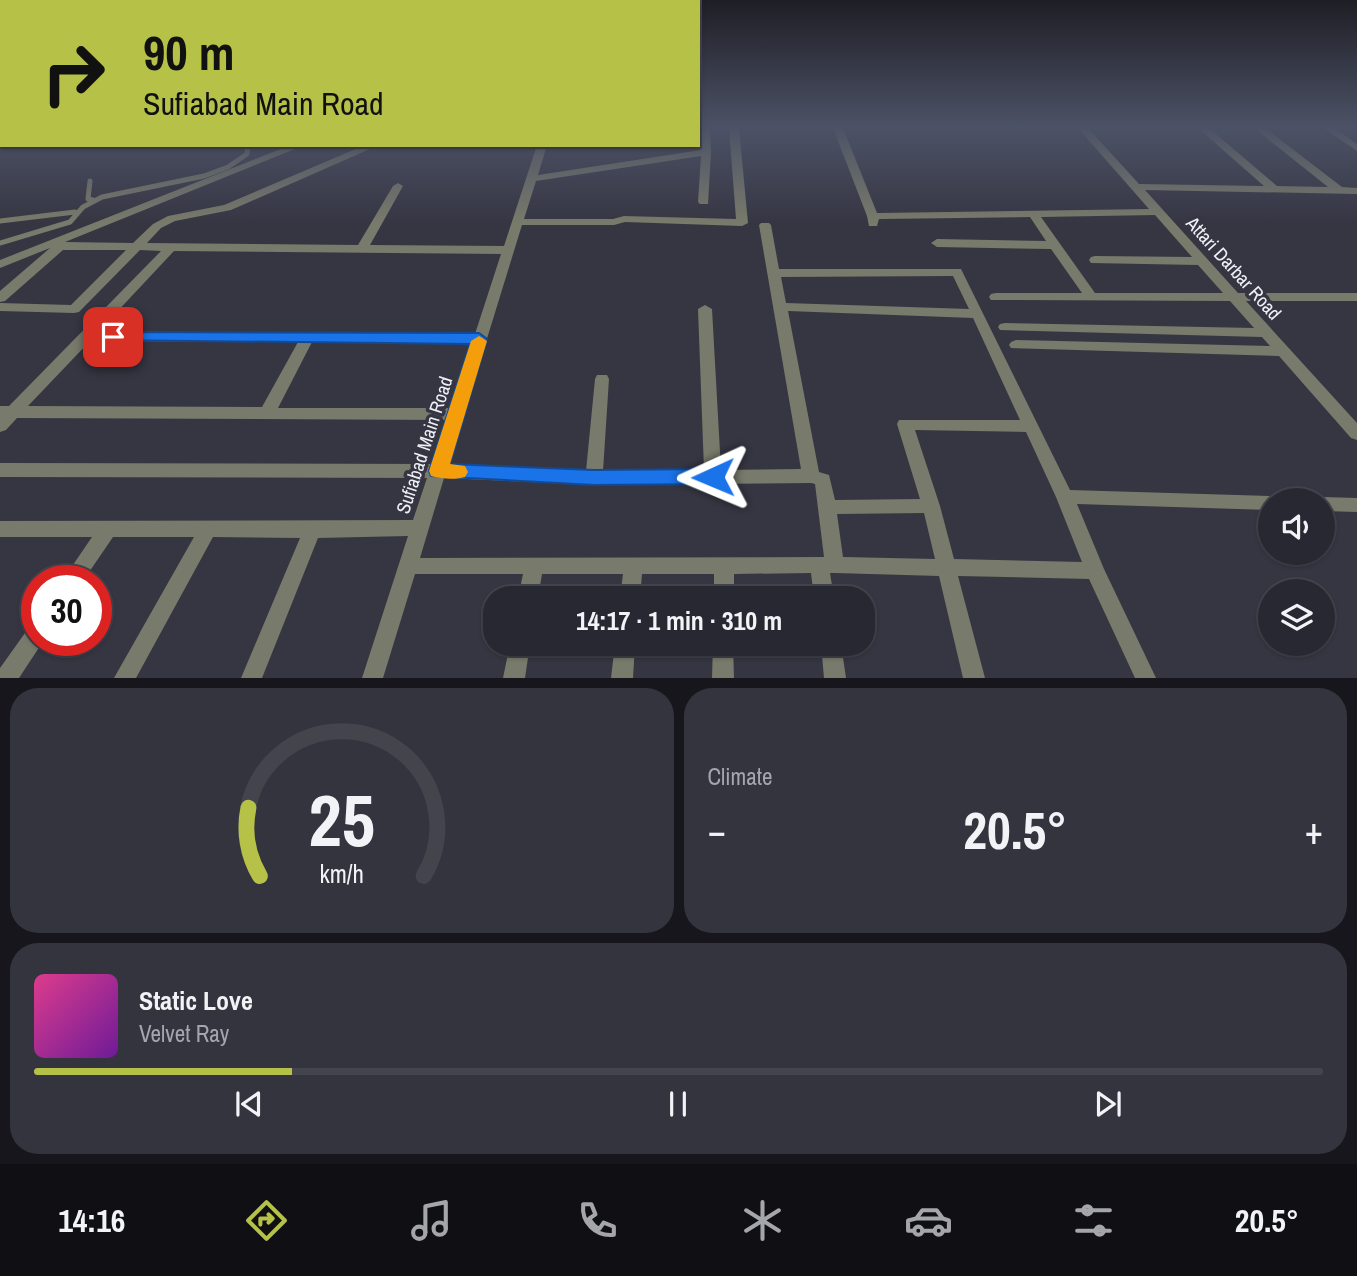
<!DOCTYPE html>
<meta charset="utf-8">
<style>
:root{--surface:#282832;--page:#34343e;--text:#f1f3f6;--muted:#a5a6ac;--line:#44444d;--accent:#b6c148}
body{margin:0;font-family:"Archivo Narrow",sans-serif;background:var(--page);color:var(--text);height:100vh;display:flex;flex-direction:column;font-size:26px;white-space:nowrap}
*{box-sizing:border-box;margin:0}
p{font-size:23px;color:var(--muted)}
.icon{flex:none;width:38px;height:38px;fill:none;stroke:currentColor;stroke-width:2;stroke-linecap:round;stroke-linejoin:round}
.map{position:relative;height:678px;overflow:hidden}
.side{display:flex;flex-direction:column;gap:10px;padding:10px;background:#16161c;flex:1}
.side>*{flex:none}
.hud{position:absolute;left:0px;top:0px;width:700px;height:147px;box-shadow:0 2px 5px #0004,0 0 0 2px var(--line);background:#b6c148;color:#111;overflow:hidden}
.fabs{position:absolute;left:1258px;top:488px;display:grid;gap:14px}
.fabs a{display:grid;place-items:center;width:77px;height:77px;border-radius:50%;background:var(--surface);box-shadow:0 2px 5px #0004,0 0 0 2px var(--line);font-size:35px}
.speed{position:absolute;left:21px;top:565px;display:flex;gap:14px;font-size:35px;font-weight:700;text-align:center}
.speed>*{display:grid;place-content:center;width:91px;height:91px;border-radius:50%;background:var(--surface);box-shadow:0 2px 5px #0004,0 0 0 2px var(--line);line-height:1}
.speed .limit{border:10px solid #d22;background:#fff;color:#111}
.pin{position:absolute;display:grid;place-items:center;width:60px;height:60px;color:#fff;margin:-30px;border-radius:14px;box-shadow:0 4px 10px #0006}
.me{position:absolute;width:77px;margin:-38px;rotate:269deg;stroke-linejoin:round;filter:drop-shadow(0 0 5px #0008)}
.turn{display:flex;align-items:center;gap:24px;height:147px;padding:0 28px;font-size:32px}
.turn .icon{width:91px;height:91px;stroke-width:2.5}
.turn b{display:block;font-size:49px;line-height:60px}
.big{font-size:52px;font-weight:700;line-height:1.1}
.side .widget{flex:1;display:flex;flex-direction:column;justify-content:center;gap:10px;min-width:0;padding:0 24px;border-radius:28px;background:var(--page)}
.side .dial{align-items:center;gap:0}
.dial svg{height:182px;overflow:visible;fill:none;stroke:var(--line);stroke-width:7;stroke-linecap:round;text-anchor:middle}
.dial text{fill:var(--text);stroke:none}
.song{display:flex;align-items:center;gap:21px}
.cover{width:84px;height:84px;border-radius:10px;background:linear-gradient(135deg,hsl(330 70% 55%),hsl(280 70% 35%))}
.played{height:7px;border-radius:4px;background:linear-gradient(90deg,var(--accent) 20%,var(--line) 20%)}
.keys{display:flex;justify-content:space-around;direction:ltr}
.heat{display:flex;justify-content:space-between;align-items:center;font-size:38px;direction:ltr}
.side .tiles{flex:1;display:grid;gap:10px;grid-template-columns:1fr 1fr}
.widget:last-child{grid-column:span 2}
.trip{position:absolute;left:483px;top:586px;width:392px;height:70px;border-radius:28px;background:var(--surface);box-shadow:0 2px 5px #0004,0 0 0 2px var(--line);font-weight:700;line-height:70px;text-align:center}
.dock{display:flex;height:112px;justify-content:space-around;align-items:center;background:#101014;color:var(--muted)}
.dock .icon{width:49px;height:49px}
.dock .on{color:var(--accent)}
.dock b{font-size:32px;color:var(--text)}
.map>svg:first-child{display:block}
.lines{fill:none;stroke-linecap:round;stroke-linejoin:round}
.service{stroke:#787a6b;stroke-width:5}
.minor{fill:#787a6b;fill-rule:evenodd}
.route{fill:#1a73e8;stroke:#114b97;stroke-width:2}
.slow{fill:#f59e0b}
.labels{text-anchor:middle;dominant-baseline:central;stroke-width:7;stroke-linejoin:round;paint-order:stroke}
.street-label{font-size:19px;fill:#eeeff7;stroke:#363643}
</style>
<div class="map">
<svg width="1357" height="678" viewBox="0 0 1357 678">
<rect width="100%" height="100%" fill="#363643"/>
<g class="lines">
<!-- service -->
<path class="service" d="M90 181 88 199 93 200
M0 221 75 212
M0 243 70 222 83 207 102 197 204 176 228 167 247 154 248 145"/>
<!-- minor -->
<path class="minor" d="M700 128H710L711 152 708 204H700L698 202 701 156 536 181 524 219H613L624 216 736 219 729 128H739L748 223 742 226 625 222 614 225H522L448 465 586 471 595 379 597 375H607L609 379 603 471 704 470 698 309 705 305 712 309 721 470 801 469 759 225 761 223H769L771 225 779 269H961L1070 490 1270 496 1278 500H1270V510L1077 504 1104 569 1156 678H1135L1089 579 958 576 985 678H963L939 576 835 573H830L834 598H814L811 573 734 574V598H714V574H642L640 598H620L623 574H542L538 598H518L523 574H415L383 678H362L408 536 318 538 262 678H241L300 538 213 537 136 678H114L194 537H113L83 581H62L92 537H0V521L413 520 427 478 0 477V463L432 464 447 420 17 418 6 430 0 432V406H9L161 251 140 250 79 312 74 313 0 311V303L71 305 126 250H63L5 301 0 302V291L50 248 0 268V260L291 145H305L65 242 133 243 153 224 168 216 224 205 365 145H379L231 210 175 221 161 228 147 243 358 245 393 186 398 183 403 186 370 245 504 246 537 145H547L538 175 701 150ZM174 251 501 254 475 334 98 332ZM953 276 969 309 786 303 781 277ZM788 311 973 318 1020 420H899L897 424 920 499 835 500 829 475 819 472ZM90 341 298 342 262 407 28 406ZM312 342 472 344 450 408H278ZM915 430 1026 432 1056 497 1082 562 954 559 940 506ZM444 478 594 485 811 483 815 484 824 557 420 558ZM924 513 935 559 843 557 837 514Z
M833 128H843L877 213 1149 209 1078 128H1088L1139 184 1264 186 1198 128H1209L1277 186 1328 187 1254 128H1265L1342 187 1357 188V194L1145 190 1238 293H1357V301H1246L1357 423V440L1351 438 1279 356 1011 348 1009 345 1011 342 1016 340 1270 346 1262 337 1000 330 998 327 1000 324 1005 323 1254 328 1230 301 991 300 989 297 991 294 996 293H1082L1051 249 937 247 931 243 937 239 1046 241 1030 217 879 219 877 226H869L867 216ZM1155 215 1192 257 1095 256 1091 257 1089 260 1091 263 1198 265 1223 293H1095L1041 217Z
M1323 128H1334L1357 144V151Z
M1323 497 1357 498V512L1323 511V500H1316Z
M37 623V640H44L19 678H0V668L30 626Z
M510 644H530L525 678H503Z
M615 644H635L633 678H611Z
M713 644H733L734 678H712Z
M821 644H841L846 678H824Z"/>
</g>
<!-- sky -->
<linearGradient id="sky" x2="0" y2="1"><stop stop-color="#1e1e25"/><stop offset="0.57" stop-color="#4c5266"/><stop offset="1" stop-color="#4c5266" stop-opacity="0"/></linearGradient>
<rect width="1357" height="223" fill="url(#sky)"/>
<!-- route -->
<path class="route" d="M113 332 479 333 487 339 450 464 594 470 713 469 720 471 723 477 720 482 713 484 594 485 431 476 429 471 470 344 107 340 105 337 107 333Z"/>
<!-- slow -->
<path class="slow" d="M479 336 487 341 450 464 465 466 468 472 465 477C455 480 442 479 431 476L429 471 471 341Z"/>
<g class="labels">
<!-- street labels -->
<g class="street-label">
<text transform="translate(1234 268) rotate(48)">Attari Darbar Road</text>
<text transform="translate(424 445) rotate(-72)">Sufiabad Main Road</text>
</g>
</g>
</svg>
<div class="fabs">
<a><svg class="icon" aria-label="sound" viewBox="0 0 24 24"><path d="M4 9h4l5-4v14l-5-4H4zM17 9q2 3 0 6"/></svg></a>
<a><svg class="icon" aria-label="layers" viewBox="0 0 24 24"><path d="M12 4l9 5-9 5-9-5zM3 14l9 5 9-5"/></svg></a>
</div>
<div class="speed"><div class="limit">30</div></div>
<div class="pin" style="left:113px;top:337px;background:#d93025"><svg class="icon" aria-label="arrive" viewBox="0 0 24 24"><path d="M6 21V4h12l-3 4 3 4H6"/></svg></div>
<svg class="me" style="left:713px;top:477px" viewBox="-20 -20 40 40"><path d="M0-17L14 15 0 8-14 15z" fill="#1a73e8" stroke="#fff" stroke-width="4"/></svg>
<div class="trip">14:17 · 1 min · 310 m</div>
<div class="hud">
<div class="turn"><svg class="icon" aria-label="right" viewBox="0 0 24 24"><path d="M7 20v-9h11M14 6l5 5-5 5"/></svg><div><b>90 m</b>Sufiabad Main Road</div></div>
</div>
</div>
<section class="side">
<div class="tiles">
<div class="widget dial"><svg viewBox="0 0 100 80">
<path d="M14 69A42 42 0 1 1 86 69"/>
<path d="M14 69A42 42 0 0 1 9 39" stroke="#b6c148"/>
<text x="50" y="56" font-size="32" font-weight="700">25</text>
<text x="50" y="72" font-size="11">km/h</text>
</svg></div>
<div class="widget"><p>Climate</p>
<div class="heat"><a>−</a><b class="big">20.5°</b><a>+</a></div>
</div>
<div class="widget">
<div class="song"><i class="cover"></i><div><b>Static Love</b><p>Velvet Ray</p></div></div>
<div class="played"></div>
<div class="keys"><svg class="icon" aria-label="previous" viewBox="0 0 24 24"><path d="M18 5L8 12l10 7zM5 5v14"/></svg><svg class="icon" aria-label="pause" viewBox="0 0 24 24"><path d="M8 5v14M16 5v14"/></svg><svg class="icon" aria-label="next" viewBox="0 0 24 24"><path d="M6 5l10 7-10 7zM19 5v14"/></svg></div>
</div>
</div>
</section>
<nav class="dock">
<b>14:16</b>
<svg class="icon on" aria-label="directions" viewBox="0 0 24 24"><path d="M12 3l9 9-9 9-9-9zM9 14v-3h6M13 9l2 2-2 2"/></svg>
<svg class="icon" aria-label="music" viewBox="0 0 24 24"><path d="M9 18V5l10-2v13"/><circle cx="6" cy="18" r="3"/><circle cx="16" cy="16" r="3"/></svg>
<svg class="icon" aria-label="phone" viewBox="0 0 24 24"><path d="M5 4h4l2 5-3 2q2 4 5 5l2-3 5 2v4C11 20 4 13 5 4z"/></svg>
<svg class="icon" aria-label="climate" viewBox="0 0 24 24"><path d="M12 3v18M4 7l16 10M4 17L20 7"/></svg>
<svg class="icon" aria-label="car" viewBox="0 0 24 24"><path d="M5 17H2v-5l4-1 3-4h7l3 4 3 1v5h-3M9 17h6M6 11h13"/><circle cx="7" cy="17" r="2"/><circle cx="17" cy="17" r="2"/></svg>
<svg class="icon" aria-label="filters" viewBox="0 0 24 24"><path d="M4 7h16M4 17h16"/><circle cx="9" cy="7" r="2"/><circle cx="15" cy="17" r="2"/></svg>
<b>20.5°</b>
</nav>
